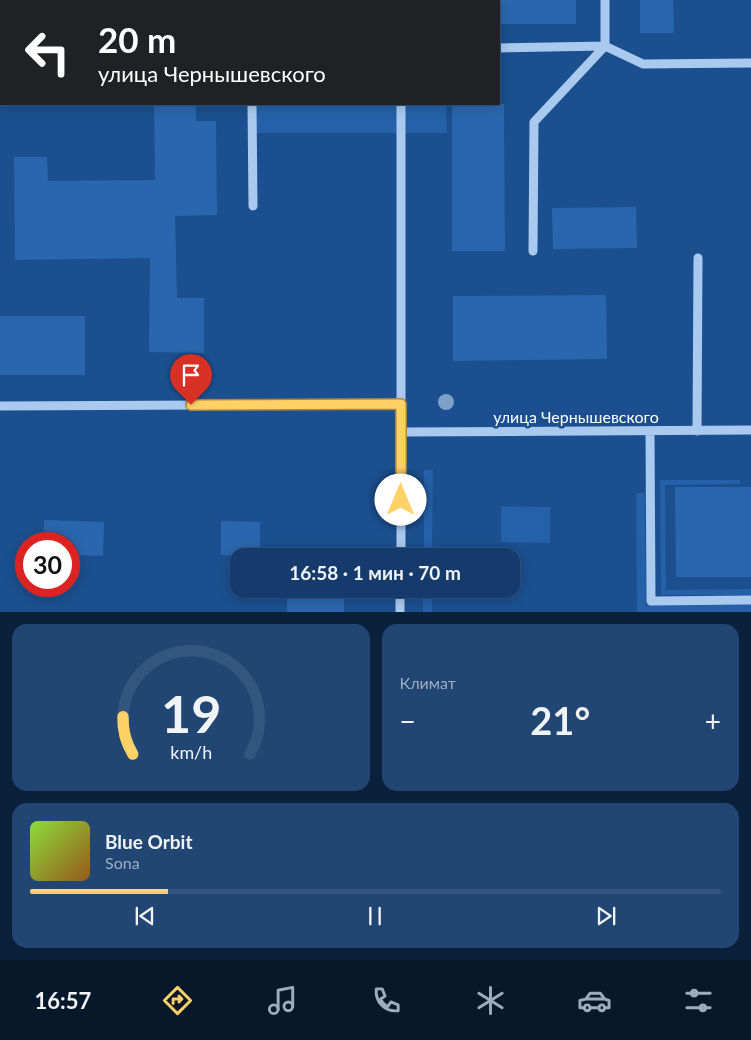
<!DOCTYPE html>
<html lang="ru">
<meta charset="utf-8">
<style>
:root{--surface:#143b6b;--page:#214673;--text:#f1f3f6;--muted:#9dadc1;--line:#33557e;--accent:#ffd166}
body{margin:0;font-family:Lato,sans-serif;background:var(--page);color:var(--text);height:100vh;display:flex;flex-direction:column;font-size:19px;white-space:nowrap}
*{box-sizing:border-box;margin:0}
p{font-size:16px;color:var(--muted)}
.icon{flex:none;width:28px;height:28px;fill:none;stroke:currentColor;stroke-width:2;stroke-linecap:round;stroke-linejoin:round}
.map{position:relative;height:612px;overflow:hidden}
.side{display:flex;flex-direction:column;gap:12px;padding:12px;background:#0b203b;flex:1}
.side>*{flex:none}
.banner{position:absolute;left:0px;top:0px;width:500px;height:105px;box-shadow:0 2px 12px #0003,0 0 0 1px var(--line);background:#202124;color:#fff;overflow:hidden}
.speed{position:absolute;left:15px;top:532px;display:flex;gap:10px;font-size:25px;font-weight:700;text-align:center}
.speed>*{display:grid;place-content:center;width:65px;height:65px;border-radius:50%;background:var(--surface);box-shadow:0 2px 12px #0003,0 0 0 1px var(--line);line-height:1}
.speed .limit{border:8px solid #d22;background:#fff;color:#111}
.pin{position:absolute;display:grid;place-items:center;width:42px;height:42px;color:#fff;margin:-51px -21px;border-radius:50% 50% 50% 0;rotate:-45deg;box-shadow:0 0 5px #0007}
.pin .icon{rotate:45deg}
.me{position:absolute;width:55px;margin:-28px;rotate:0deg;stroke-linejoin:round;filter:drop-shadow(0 0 4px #0008)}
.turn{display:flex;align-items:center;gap:18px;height:105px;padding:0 15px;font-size:22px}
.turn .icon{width:65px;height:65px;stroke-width:2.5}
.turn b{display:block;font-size:35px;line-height:42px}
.big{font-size:38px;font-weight:700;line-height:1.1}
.side .tile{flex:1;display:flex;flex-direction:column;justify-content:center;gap:8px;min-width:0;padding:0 18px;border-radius:15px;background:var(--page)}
.side .dial{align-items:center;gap:0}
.dial svg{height:130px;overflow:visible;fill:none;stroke:var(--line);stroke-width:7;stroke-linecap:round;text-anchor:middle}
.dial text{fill:var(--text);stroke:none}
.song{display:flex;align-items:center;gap:15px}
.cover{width:60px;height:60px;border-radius:8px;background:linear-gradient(135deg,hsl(90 70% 55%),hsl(30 70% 35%))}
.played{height:5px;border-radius:2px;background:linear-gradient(90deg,var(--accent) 20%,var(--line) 20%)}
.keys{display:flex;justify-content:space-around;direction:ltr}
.heat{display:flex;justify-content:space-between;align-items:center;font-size:28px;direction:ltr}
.side .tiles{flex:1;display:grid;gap:12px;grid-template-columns:1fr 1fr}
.tile:last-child{grid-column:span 2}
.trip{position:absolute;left:230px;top:548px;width:290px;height:50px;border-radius:15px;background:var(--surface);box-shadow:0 2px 12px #0003,0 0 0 1px var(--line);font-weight:700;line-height:50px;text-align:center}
.menu{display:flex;height:80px;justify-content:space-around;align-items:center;background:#08182b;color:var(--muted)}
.menu .icon{width:35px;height:35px}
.menu .on{color:var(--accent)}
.menu b{font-size:22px;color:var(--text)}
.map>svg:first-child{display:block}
.green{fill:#2461a8}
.building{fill:#2a66ad}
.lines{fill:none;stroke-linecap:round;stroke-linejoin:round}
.minor{stroke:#a9c9ee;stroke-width:9}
.tree{fill:#7ea0ca}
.route-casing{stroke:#a68842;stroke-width:12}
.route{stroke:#ffd166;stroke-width:9}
.labels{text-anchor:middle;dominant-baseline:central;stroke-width:5;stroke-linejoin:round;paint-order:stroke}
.street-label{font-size:16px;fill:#fff;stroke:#1b4f8f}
</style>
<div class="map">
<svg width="751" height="613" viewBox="0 0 751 613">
<rect width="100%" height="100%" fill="#1b4f8f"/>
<!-- green -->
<path class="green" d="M255 0H446V1H255Z
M255 104H446L447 133H255Z
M424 470H433L432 556H424Z
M660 480H740V484L665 485 666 590 751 589V595H661Z
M636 493H645L646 605H751V612H637Z
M501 506 550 507V543L501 542Z
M423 589H432V612H423Z"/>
<!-- building -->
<path class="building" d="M499 0H576V24H499Z
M640 0H673L674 33H640Z
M154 104H196V121H216L217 215 175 216 177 298H204V353L149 352 150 258 15 260 14 157H47L48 181 155 180Z
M452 104H504L505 251H452Z
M636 207 637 248 553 249 552 208Z
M606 295 607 359 453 361V296Z
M0 316H85V375H0Z
M675 487H751V577H676Z
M44 520 104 522 103 556 69 555V544H43Z
M221 521 260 522V556L221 555Z
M287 589H344V613H287Z"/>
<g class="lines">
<!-- minor -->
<path class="minor" d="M2 0V1
M251 0V1
M402 1V0
M0 23 1 19
M499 48 605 46 643 64 751 63
M252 104 253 206
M533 251 534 122 605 46V0
M0 406 401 404
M650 431 651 601 751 600
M697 431 698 258
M401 432 751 430
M401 556V104
M400 613V589"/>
</g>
<!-- trees -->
<circle class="tree" cx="446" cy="402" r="8"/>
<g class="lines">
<defs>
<path id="route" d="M191 405 401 404V500"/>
</defs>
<!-- route casing -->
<use href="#route" class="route-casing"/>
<!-- route -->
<use href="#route" class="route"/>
</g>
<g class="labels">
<!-- street labels -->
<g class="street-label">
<text x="576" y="416">улица Чернышевского</text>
</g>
</g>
</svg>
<div class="speed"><div class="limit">30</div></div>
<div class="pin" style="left:191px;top:405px;background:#d93025"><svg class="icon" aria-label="arrive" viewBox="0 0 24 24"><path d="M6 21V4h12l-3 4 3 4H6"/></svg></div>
<svg class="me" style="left:401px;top:500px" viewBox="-20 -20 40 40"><circle r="19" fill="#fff"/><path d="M0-13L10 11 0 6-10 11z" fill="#ffd166"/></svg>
<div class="trip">16:58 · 1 мин · 70 m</div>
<div class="banner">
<div class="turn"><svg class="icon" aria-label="left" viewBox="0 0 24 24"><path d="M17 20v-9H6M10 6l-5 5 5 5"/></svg><div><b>20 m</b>улица Чернышевского</div></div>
</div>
</div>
<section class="side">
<div class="tiles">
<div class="tile dial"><svg viewBox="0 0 100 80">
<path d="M14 69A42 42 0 1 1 86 69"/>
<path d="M14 69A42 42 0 0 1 8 46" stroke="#ffd166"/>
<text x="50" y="56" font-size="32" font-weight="700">19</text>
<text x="50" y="72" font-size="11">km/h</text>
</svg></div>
<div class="tile"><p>Климат</p>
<div class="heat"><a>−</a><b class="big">21°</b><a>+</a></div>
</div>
<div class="tile">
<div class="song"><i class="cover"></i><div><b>Blue Orbit</b><p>Sona</p></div></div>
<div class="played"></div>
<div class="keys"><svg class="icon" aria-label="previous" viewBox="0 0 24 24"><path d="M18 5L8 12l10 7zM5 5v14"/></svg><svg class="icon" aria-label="pause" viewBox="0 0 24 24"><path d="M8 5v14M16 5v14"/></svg><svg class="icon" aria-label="next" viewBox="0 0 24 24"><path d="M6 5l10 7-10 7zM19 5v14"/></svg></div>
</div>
</div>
</section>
<nav class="menu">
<b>16:57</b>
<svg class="icon on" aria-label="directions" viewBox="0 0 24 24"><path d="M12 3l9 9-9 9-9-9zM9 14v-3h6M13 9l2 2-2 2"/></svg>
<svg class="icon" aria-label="music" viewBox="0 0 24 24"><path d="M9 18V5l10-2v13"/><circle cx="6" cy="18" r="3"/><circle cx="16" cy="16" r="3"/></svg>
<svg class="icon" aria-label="phone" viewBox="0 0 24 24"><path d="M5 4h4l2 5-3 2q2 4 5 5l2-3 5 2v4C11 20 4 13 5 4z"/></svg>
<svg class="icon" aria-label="climate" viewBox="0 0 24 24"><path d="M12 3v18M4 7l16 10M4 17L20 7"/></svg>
<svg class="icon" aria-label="car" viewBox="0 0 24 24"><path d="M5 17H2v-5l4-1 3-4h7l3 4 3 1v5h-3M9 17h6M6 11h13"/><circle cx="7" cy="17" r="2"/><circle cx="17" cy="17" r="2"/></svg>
<svg class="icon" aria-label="filters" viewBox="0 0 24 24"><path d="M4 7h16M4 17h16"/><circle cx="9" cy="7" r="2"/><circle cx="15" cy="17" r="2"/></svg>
</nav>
